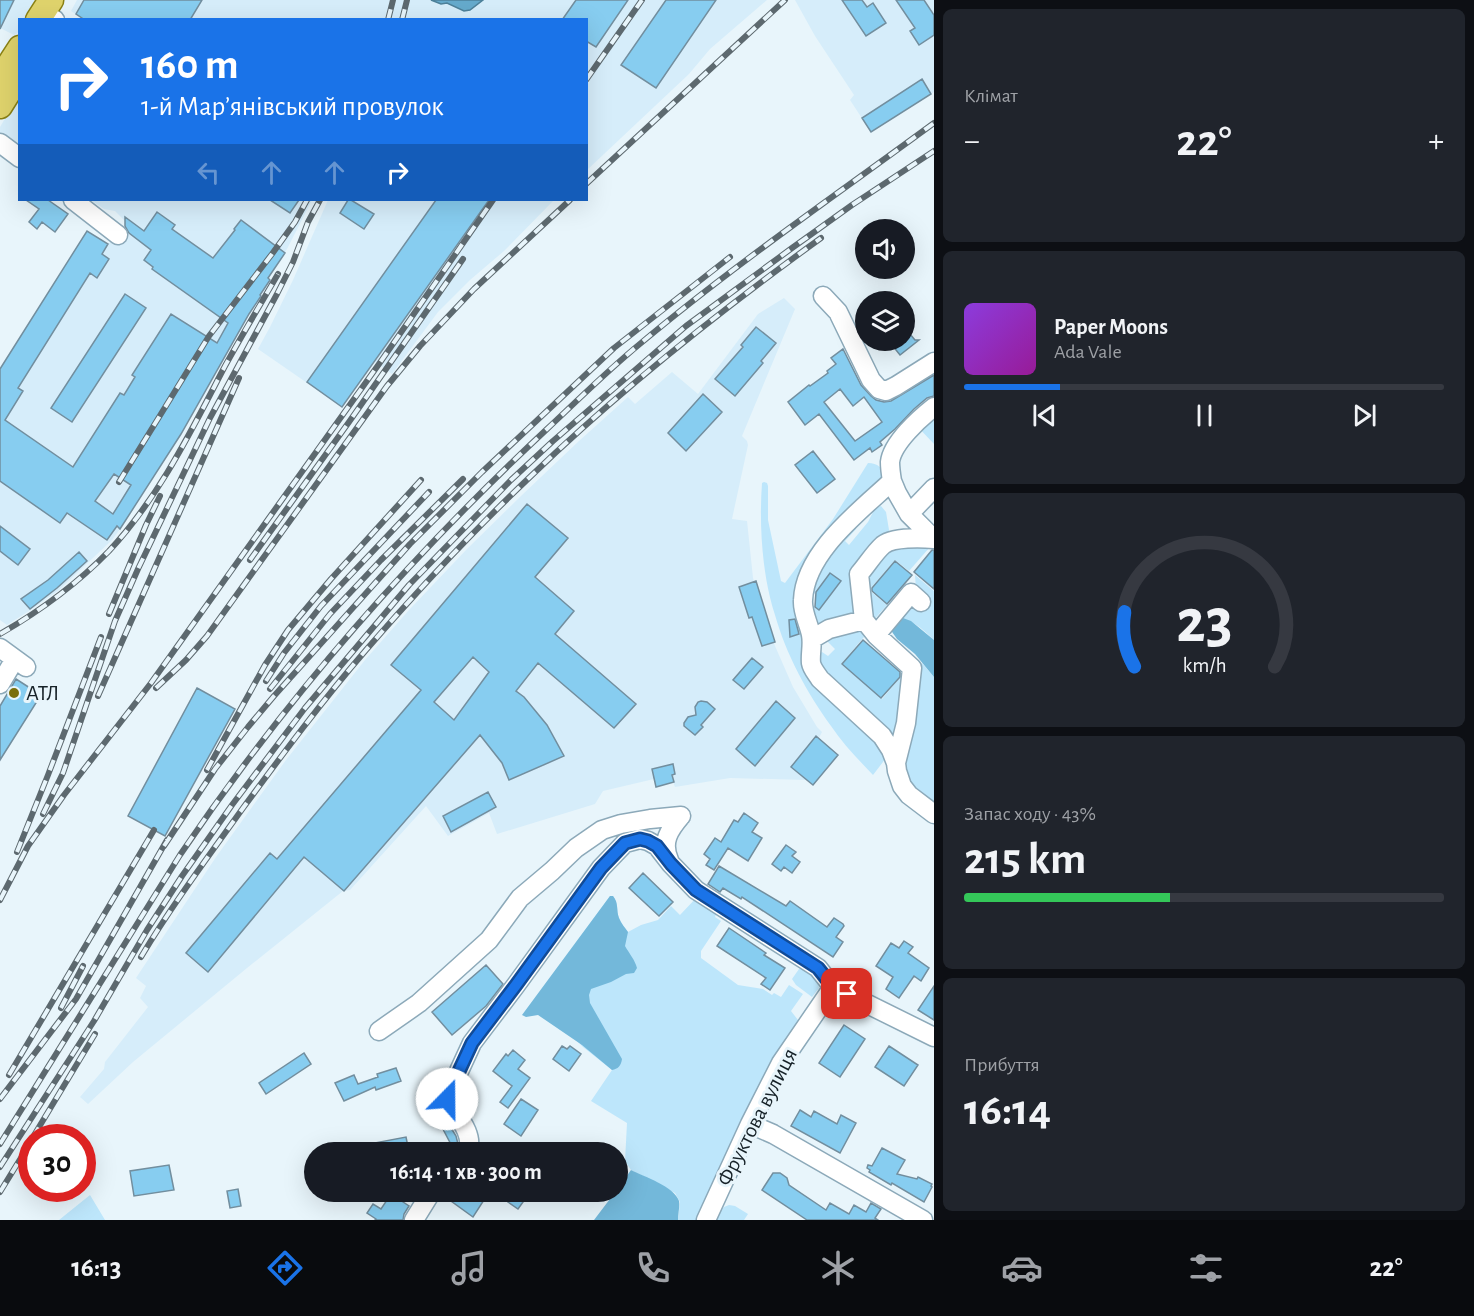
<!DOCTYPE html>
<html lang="uk">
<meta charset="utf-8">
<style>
:root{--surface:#171b24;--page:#20242c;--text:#f1f3f6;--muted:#9ea1a6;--line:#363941;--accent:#1a73e8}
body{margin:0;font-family:"Alegreya Sans",sans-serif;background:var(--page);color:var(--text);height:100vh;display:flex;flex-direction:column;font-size:22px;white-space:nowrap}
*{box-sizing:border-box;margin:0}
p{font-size:20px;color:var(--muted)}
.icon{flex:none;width:33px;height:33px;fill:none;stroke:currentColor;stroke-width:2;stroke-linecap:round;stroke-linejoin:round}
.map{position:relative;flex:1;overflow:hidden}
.panel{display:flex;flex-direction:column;gap:9px;padding:9px;background:#0d0f14;width:540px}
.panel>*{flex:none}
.hud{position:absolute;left:18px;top:18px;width:570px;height:183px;border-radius:0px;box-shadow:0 6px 24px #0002;background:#1a73e8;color:#fff;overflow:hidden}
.tools{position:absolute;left:855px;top:219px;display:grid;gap:12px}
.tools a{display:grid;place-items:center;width:60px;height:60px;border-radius:50%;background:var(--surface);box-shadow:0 6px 24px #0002;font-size:30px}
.speed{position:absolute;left:18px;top:1124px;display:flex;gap:12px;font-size:30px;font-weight:700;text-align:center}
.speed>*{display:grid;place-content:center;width:78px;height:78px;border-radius:50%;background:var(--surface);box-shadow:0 6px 24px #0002;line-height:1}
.speed .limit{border:9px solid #d22;background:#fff;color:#111}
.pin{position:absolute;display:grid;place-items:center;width:51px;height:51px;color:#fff;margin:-26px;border-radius:12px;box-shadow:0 3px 9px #0006}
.me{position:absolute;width:66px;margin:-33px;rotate:22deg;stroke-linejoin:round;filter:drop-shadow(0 0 4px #0008)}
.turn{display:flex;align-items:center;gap:21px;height:126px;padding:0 24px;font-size:27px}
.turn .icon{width:78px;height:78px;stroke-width:2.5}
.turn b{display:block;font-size:42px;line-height:51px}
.lanes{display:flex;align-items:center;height:57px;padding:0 24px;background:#0003;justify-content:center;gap:30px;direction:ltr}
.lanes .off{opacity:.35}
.big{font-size:45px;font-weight:700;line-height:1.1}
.panel .tile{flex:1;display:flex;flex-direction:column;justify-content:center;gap:9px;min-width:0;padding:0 21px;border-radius:9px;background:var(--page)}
.panel .dial{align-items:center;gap:0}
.dial svg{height:156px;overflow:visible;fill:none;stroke:var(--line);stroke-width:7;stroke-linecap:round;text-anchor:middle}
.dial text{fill:var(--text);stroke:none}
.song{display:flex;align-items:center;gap:18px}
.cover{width:72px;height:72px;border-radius:9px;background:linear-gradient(135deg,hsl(270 70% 55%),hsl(300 70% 35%))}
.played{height:6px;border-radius:3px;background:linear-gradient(90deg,var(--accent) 20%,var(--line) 20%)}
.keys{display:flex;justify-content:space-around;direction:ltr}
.heat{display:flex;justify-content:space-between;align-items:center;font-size:33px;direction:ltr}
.charge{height:9px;border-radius:4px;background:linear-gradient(90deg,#34c759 43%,var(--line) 0)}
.trip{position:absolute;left:304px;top:1142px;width:324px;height:60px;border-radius:30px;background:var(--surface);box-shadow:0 6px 24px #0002;font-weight:700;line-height:60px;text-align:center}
.menu{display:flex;height:96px;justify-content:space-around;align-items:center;background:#090b0e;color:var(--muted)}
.menu .icon{width:42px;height:42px}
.menu .on{color:var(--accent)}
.menu b{font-size:27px;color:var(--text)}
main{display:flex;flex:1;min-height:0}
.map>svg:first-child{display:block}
.built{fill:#d6edfa}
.green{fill:#bde6fb;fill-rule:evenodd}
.forest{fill:#73b8da}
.water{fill:#65aacc;stroke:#4d819a;stroke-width:1.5}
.building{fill:#87cdf0;stroke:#728e9e;stroke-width:1.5;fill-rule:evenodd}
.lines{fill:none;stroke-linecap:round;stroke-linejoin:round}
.minor-casing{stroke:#8ca9b9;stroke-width:21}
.major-casing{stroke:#8a8114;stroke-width:27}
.minor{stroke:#fff;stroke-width:18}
.major{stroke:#dfd36c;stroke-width:24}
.rail-casing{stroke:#5d696f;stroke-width:6}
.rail{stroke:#e8f5fb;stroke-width:4;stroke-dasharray:11;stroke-linecap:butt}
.route-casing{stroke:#114b97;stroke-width:15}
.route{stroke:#1a73e8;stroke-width:10}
.poi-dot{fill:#7a6e0a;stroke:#e8f5fb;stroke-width:2}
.labels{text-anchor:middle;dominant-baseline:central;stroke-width:6;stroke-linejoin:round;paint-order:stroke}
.poi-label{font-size:22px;fill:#162127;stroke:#e8f5fb;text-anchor:start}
.street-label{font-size:22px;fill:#162127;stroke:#e8f5fb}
</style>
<main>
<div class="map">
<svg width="934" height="1220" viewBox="0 0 934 1220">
<rect width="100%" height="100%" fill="#e8f5fb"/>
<!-- built -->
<path class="built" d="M0 0H40L28 19 20 20 19 32 14 35 0 28Z
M77 0H767L710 49 689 74 587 170 586 20H85L71 11Z
M795 0H934V92L871 132 850 100 854 95 815 36Z
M19 95V147L4 134 3 136 0 135V127Z
M91 200H312L287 249 268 278 270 280 260 294 261 296 249 314 181 434 120 529 112 540 59 590 29 611 7 625 0 620V369L87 231 108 244 125 230V221L115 211 104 209Z
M328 200H554L504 251 470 280 438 312 392 374 374 361 342 407 258 349 270 327 293 280Z
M784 298 795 309 742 436 747 441 748 445 732 519 747 521 753 578 775 646 793 687 817 727 822 732 819 738 838 755 813 785 807 780 730 778 675 787 673 782 656 787 654 779 603 791 595 804 497 834 489 813 448 836 426 806 350 890 343 891 247 968 133 1062 88 1104 80 1097 104 1069 105 1062 148 1007 140 998 146 986 136 978 216 857 286 760 365 660 409 610 467 549 522 495 579 441 628 397 635 404 672 372 698 394 758 314Z"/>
<!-- green -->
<path class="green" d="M934 412V444L916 425Z
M868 463C878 463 882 468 886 475L810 564 807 655 876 741 886 758 873 775C858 759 843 744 831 726 807 693 786 654 775 615 762 575 759 525 762 483L764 482 767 483 768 486V520L781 581 785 583 833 519Z
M881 506 886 512 890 536 877 546 854 573 852 576C854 589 860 608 851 619L816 629C808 621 806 605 808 593 810 575 836 531 852 521L857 523 856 529 845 541 849 545 868 522 875 508ZM830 573 841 581 819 610 808 602Z
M885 547H930L909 571 895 560 869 590 887 605 872 622 864 573Z
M915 575 934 591V640C924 631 911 617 897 619L909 604 919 612 928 600 916 589Z
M859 629 863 633 864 637 841 664 882 699 904 673 900 735 892 739 818 668 820 653 822 652 828 656 835 649 824 638Z
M922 663 934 677V805L906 781 904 767 919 668Z
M610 896H613C619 903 616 910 619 918 621 923 625 928 628 932L641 925 658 920 671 906 680 915 697 897 717 912 715 917 721 921 701 951V958L738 985 763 989 772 995 774 993 781 997 789 985 803 994 791 1011 798 1020 797 1028 700 1220H678L680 1202 675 1193 631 1170 625 1161 627 1123 591 1101 612 1070 583 1047 538 1001 571 950Z
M799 969H807L818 982 819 988 812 997 796 985 792 979Z
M90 1195 105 1220H59Z
M729 1205 735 1206 748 1214 744 1220H714L724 1207Z"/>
<!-- forest -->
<path class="forest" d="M903 618 911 621 934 640V677L915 654 897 639 890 629 897 619Z
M610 896H613C619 903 616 910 619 918 621 923 625 928 628 932L625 946C629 953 635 960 637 968L634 973 626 974 611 982 591 989 589 995 590 1003 622 1059C621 1066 618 1069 612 1070L582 1045 538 1015 526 1017 522 1015Z
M631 1170C643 1176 675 1187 679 1201 680 1206 678 1214 678 1220H594L616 1191H618V1188Z"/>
<!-- water -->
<path class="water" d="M431 0H483L470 10 464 11 447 3 441 4Z"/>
<!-- building -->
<path class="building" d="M0 0H14L0 29Z
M84 0H202L190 20H85L76 14Z
M576 0H628L596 47 586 41V20H562Z
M666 0H716L656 88 621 65Z
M842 0H862L867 7 873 3 886 23 866 36Z
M896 0H924L934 15V35L919 45 910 31 915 28Z
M922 79 931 94 871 132 862 118Z
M26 200H48L68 214 55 232 42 222 37 229 29 222 39 209Z
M270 200H299L290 213Z
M348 200H351L374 214 364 229 340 213Z
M436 200H489L342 407 307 382Z
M157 212 175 225 172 229 213 258 235 230 234 229 241 220 285 253 268 278 270 280 260 295 261 296 249 314 181 434 120 529 117 526 107 540 67 513 60 523 0 481V369L87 231 108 244 102 254 109 259 97 278 90 273 18 388 23 391 5 420 73 467 120 393 124 395 135 377 132 375 171 314 217 343 228 323 152 269 153 267 144 260 151 250 129 233 125 226V217L144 231ZM114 474 131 485 113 514 95 501Z
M125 294 146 308 72 422 51 408Z
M756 327 776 343 761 361 763 363 735 396 715 379 743 347 741 345Z
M904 327 915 340H919L900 355 888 340H904Z
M843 349 861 385 871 396 876 400 884 402 891 401 934 375V396L927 398 914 409 895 429 880 442 882 445 872 452 870 448 854 460 819 414 805 425 788 402 809 385 810 386 828 373 827 371 836 364 831 358ZM840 389 853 406 864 397 882 422 855 441 824 402Z
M703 394 722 412 686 451 668 433Z
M813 451 835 479 817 493 795 465Z
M527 504 568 538 535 577 574 611 555 634 636 704 614 728 538 663 516 691 524 697 547 725 564 756 509 780 502 763 480 735 344 891 304 857 208 972 186 953 270 853 277 859 421 690 391 665ZM473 657 489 672 454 720 434 702Z
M0 526 30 549 18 565 0 551Z
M932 550H934V589L914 572Z
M79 552 87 561 57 588 30 609 21 599 48 580Z
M895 561 912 575 887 604 872 591V588Z
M830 573 841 581 819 610 815 607 816 592Z
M756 581 775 642 762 646 752 617 749 618 739 587Z
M795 619 799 634 790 637 789 620Z
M863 640 900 672V677L881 698 842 664Z
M752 658 763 667 744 689 733 680Z
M16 679 41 695 0 760V706Z
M197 688 235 709 165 836 128 816Z
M701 701 707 702 715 709 701 725 703 727 695 735 684 726V723L688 717 696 715 695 707 698 702Z
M776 701 795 718 755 766 736 749Z
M816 736 838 755 813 785 791 767Z
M673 764 675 774 672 775 674 782 656 787 652 769Z
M488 792 496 807 451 832 443 816Z
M744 813 758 823 752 832 762 838 748 861 728 848 714 870 706 865 710 859 704 854 715 838 721 842 734 820 738 822Z
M786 845 796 852 792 856 800 862 792 873 784 867 781 871 772 864Z
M719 866 786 906 790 901 827 927 834 918 843 924 844 926 836 937 843 942 833 957 742 897 741 899 723 888 720 892 708 884Z
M643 873 673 902 659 916 629 888Z
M729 928 766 953 764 955 785 968 770 990 761 984 766 978 717 946Z
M904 941 913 947 908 953 929 968 921 981 914 976 899 998 886 989 893 977 876 966 891 943 899 948Z
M486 965 503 984 486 1006 452 1035 432 1012Z
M934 986V1020L918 1010Z
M844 1025 865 1039 840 1077 819 1063Z
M562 1046 567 1049 570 1046 581 1054 569 1071 553 1059Z
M889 1046 918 1065 904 1086 875 1067Z
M513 1050 525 1060 518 1069 530 1078 508 1108 500 1102 512 1086 493 1071 506 1054 508 1056Z
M304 1053 311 1064 266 1094 259 1083Z
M396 1068 401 1081 376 1090 375 1087 344 1101 335 1083 354 1075 358 1084 378 1077 377 1074Z
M436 1085 438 1089 436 1097 437 1105 456 1136 458 1144 456 1152H455L423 1091Z
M521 1099 538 1110 521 1136 504 1124Z
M800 1110 811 1117 814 1111 837 1124 841 1115 856 1123 840 1153 791 1126Z
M406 1137 409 1152H353V1147Z
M882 1148 905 1160 897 1174 917 1179 918 1177 932 1184 931 1186 932 1187 924 1202 892 1183 891 1185 869 1172 870 1170 867 1168 868 1165 872 1166Z
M169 1165 174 1190 134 1196 130 1171Z
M773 1173H780L787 1178 789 1185 826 1210 830 1203 849 1214 854 1205 866 1212 871 1203 881 1209 875 1218 878 1220H807L762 1190Z
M238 1189 241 1206 230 1208 227 1191Z
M458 1191H470L484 1200 473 1217 451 1201Z
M499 1191H531L518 1209 508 1202 510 1199Z
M391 1194 409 1206 404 1214 403 1220H375L376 1219 367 1213 373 1204 381 1209Z"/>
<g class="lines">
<defs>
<path id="minor" d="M54 19 55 20
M0 143 20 158
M73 200 118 235
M823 296 838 312 871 380 879 389 886 391 896 386 934 362
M892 481 897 493 909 514 934 539
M909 514 934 488
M934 539C921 538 893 537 883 545 874 553 867 565 859 574L864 620 876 635 912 668 906 723 896 763 897 771 902 786 909 795 934 814
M876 635 911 593 921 602
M812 639 829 629 864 620
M0 648 26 667
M0 684 15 659
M896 763 891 750 882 736 820 679C817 674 812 669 811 663 810 654 813 644 811 635 809 624 802 612 803 600 805 552 860 511 892 481 891 475 890 468 890 462 892 443 920 418 934 407
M669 860C661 842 669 830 681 816
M379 1031 419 1003 489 940 520 898 552 871 576 848 602 830 621 824 650 819 681 816
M750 1124 773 1134 923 1220
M467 1152C476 1136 456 1114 447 1099L448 1095 472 1043 516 985 601 868 625 843 640 839 648 841 657 846 671 864 696 890 818 968 833 987 934 1037
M414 1220 432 1191
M706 1220 750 1124 781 1063 833 987"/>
<path id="major" d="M38 20 51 0
M0 79 20 48
M0 106 20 74"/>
</defs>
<!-- minor casing -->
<use href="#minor" class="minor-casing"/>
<!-- major casing -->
<use href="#major" class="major-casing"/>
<!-- minor -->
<use href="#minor" class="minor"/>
<!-- major -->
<use href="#major" class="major"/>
<defs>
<path id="rail" d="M388 20 393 0
M402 20 407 0
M586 80 642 0
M586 184 785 0
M119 482 209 336 272 254 295 222 307 200
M250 560 349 422 463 259
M109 614 146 525 160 496
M0 634C40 611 77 584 109 551 160 496 191 431 225 366 242 335 260 305 278 274
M266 681 284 653 321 606 429 492
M156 688 186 660 207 636 387 386 420 346 474 289 570 200
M270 689 330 614 381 560 463 479
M98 696 239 378
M207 770 265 665 288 630 331 579 421 480
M43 814 63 773 115 621 138 569 210 418 277 294 293 262 308 222 320 200
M164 846 215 769 248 727 274 696 410 544 482 472 614 348 730 257
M17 852 48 775 101 637
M0 900 28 846 64 795 151 683 379 364 493 200
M141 957C172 905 208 857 243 808 282 755 322 701 366 650 418 590 473 531 531 476 621 389 720 311 821 238
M61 1008 83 966
M9 1075 154 830
M0 1099 76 999 167 840
M33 1137 95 1034
M0 1144 180 855C286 698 409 558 547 429 578 400 608 370 641 343 734 265 836 195 934 123
M0 1167 94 1021 147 930 182 876 232 805 305 708 409 585 511 480 553 441 686 326 792 248 852 205 934 151
M0 1192 32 1140"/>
</defs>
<!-- rail casing -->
<use href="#rail" class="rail-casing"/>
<!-- rail -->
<use href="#rail" class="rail"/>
</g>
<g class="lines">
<defs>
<path id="route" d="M447 1099 448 1095 472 1043 516 985 601 868 625 843 640 839 648 841 657 846 671 864 696 890 818 968 833 987 847 994"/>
</defs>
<!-- route casing -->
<use href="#route" class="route-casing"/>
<!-- route -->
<use href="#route" class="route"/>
</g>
<!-- markers -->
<circle class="poi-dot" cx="14" cy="693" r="6"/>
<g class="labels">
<!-- poi labels -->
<g class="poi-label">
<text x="26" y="693">АТЛ</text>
</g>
<!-- street labels -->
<g class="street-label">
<text transform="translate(757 1117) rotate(-63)">Фруктова вулиця</text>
</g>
</g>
</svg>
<div class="tools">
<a><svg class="icon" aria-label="sound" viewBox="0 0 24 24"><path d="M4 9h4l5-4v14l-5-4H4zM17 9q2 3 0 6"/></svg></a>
<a><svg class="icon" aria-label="layers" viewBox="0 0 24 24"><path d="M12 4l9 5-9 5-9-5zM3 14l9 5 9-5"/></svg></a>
</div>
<div class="speed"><div class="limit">30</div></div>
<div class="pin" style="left:847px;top:994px;background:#d93025"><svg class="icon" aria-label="arrive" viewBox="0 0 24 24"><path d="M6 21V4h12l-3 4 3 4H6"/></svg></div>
<svg class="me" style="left:447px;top:1099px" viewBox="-20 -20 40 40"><circle r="19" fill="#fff"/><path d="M0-13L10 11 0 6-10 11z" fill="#1a73e8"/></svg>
<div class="trip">16:14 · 1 хв · 300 m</div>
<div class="hud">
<div class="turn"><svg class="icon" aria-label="right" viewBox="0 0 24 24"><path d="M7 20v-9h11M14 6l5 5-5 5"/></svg><div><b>160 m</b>1-й Марʼянівський провулок</div></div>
<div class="lanes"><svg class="icon off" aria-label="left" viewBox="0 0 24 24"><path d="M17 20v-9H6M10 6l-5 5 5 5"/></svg><svg class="icon off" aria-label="ahead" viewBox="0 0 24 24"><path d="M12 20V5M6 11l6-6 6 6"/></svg><svg class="icon off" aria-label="ahead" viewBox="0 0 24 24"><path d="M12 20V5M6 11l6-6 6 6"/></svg><svg class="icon" aria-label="right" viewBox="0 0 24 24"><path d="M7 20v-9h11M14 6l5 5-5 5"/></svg></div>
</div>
</div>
<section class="panel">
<div class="tile"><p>Клімат</p>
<div class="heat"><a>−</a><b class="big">22°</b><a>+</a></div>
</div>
<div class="tile">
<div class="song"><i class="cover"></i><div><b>Paper Moons</b><p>Ada Vale</p></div></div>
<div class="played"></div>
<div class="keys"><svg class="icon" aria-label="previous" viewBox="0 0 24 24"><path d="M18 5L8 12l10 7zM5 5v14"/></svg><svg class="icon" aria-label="pause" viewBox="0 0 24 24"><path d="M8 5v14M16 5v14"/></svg><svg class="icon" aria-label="next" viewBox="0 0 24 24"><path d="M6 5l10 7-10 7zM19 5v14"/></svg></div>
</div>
<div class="tile dial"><svg viewBox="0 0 100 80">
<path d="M14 69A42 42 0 1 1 86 69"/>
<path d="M14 69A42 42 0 0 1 9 41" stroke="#1a73e8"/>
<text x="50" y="56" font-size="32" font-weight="700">23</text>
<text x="50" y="72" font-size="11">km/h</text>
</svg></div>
<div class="tile"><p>Запас ходу · 43%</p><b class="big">215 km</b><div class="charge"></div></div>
<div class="tile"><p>Прибуття</p><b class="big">16:14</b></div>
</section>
</main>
<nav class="menu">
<b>16:13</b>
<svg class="icon on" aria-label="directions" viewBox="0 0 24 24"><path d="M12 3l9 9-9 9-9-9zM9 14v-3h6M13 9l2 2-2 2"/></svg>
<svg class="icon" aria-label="music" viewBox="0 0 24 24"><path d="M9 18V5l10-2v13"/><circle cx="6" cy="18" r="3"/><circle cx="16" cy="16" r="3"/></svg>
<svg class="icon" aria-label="phone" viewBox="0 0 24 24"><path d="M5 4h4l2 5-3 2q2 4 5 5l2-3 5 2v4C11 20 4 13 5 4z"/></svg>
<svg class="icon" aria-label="climate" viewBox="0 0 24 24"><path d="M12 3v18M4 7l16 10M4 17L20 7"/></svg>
<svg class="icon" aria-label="car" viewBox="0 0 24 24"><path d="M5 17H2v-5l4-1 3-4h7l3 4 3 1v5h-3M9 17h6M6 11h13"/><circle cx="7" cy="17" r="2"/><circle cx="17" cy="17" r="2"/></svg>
<svg class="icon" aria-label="filters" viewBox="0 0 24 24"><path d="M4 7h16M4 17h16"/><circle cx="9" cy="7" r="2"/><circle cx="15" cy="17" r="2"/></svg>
<b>22°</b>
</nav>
